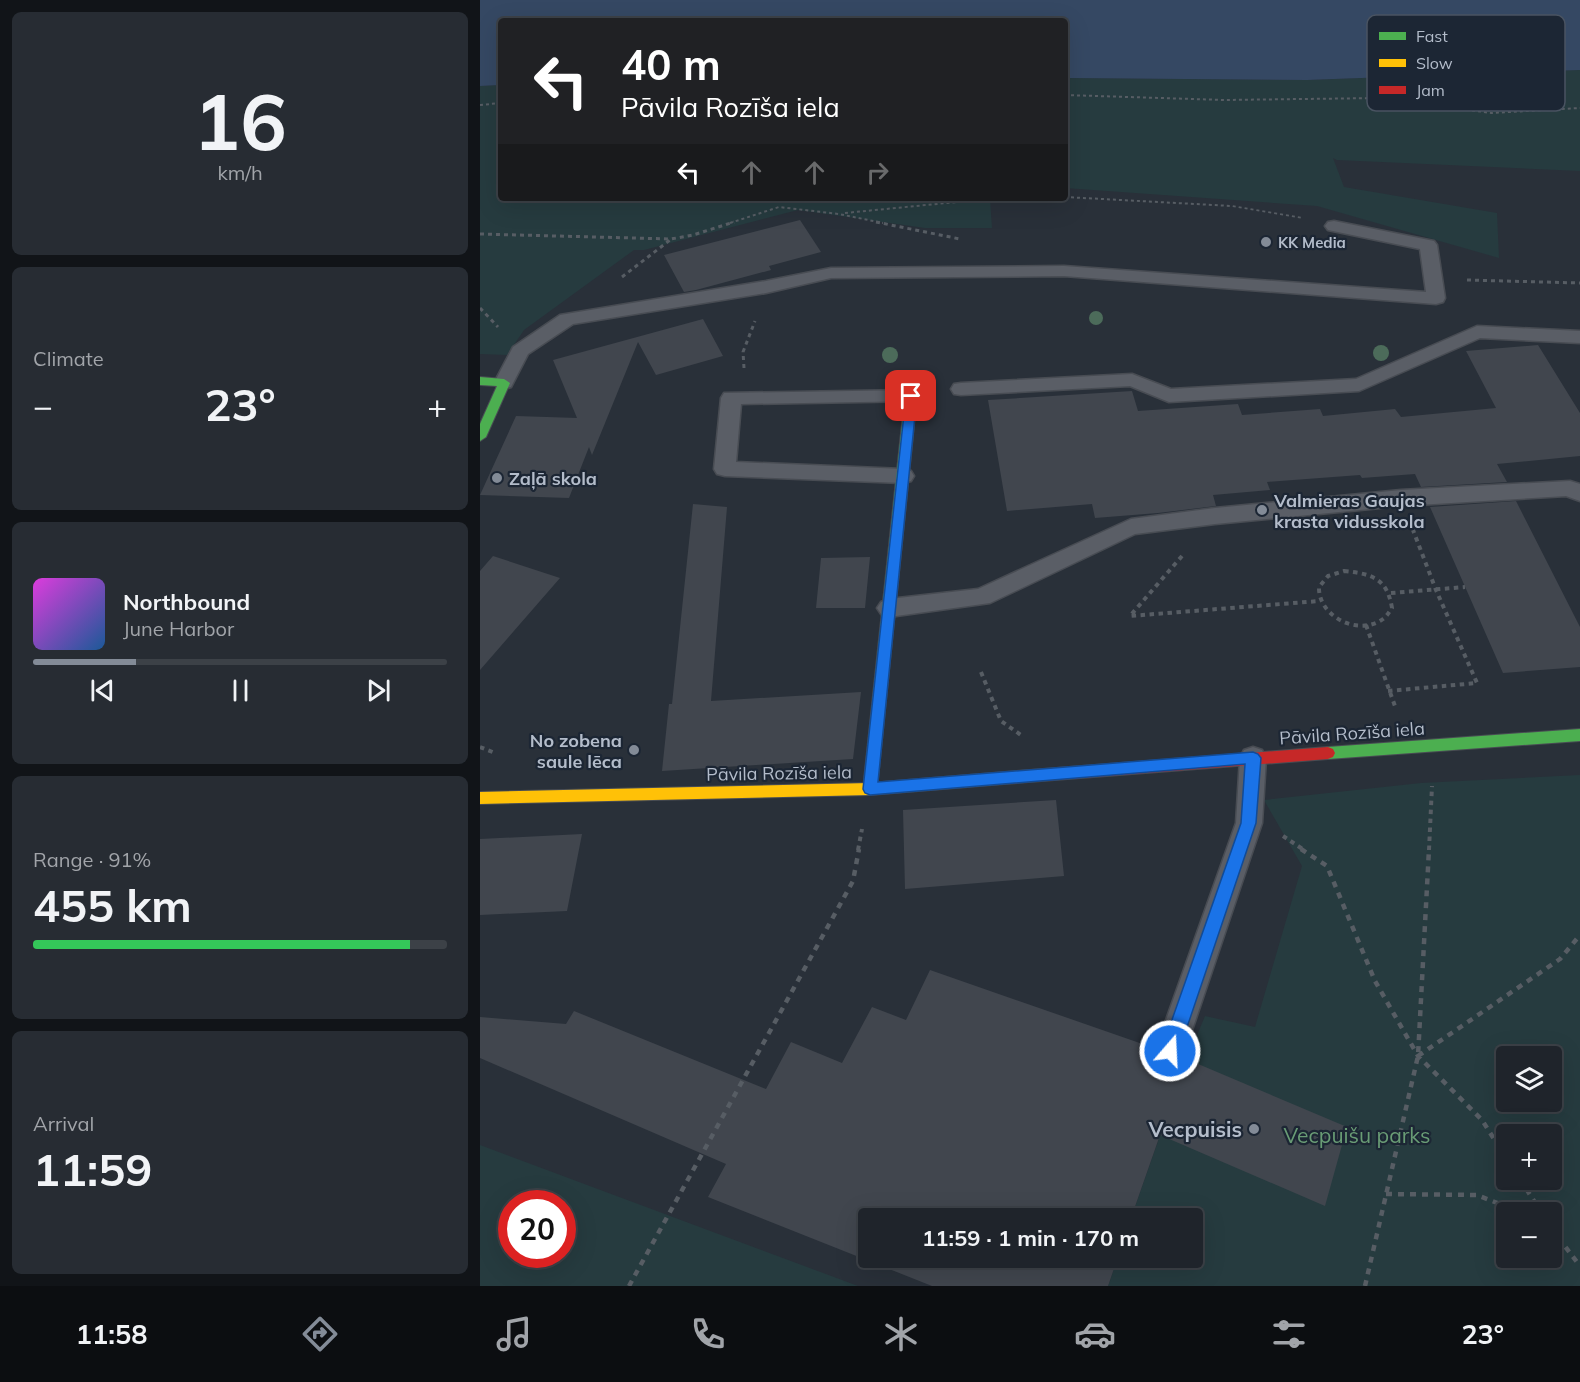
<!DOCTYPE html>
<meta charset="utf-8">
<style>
:root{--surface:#1f242b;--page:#272c33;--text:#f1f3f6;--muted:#a1a4a9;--line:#3c4147;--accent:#838b97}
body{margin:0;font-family:Mulish,sans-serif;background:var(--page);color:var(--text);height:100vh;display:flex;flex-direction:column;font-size:22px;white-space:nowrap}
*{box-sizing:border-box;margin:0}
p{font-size:20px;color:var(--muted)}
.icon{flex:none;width:33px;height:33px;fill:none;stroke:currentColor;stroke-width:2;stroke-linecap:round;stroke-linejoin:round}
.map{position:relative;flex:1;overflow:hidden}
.details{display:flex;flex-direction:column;gap:12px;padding:12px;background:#111418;width:480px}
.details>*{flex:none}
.guide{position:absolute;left:18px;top:18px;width:570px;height:183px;border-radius:6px;box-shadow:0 6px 24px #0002,0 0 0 2px var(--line);background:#202124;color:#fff;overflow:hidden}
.fabs{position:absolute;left:1016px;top:1046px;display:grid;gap:12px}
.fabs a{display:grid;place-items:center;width:66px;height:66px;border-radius:6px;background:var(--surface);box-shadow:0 6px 24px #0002,0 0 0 2px var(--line);font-size:30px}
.speed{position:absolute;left:18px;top:1190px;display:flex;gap:12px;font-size:30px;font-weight:700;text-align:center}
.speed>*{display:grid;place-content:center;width:78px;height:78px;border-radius:50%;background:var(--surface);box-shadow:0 6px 24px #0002,0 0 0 2px var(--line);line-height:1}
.speed .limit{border:9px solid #d22;background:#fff;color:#111}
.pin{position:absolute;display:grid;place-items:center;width:51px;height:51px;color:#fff;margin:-26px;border-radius:12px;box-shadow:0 3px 9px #0006}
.me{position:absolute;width:66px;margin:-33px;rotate:19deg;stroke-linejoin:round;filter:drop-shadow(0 0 4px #0008)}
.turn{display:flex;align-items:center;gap:21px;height:126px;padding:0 24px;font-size:27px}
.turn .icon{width:78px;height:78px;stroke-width:2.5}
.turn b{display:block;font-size:42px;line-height:51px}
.lanes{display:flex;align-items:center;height:57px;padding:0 24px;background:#0003;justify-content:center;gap:30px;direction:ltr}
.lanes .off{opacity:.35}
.big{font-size:45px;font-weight:700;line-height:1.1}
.details .card{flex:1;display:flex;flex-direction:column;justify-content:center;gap:9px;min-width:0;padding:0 21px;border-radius:9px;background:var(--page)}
.details .dial{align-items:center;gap:0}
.dial b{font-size:78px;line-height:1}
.song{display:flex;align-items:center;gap:18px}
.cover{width:72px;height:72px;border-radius:9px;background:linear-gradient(135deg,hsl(300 70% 55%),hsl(210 70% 35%))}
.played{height:6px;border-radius:3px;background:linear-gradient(90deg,var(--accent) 25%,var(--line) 25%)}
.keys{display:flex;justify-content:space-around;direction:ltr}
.heat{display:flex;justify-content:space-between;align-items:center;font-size:33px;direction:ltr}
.charge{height:9px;border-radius:4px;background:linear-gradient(90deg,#34c759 91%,var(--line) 0)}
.trip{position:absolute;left:378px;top:1208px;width:345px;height:60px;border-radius:6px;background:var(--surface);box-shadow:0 6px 24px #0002,0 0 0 2px var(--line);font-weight:700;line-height:60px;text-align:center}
.menu{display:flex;height:96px;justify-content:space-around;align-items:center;background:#0c0e11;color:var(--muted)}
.menu .icon{width:42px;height:42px}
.menu .on{color:var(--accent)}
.menu b{font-size:27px;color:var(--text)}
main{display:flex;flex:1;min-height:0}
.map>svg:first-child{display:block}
.green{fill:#263b3f;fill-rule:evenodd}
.water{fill:#354863}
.building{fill:#41464e}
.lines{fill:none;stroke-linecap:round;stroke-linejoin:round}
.lane-casing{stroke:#484c53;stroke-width:3}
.fast-casing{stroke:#484c53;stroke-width:2}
.slow-casing{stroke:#484c53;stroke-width:2}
.jam-casing{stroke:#484c53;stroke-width:2}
.path-far3{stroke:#575d64;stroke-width:2;stroke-dasharray:3 3;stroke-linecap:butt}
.path-far2{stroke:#575d64;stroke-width:3;stroke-dasharray:4 4;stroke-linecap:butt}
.path-far1{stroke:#575d64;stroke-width:4;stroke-dasharray:4.5 4.5;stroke-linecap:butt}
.path{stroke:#575d64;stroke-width:4.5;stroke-dasharray:6 6;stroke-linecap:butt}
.lane{fill:#5a5e66;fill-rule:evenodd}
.fast{fill:#4caf50;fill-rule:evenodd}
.slow{fill:#ffc107;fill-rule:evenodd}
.jam{fill:#c62828;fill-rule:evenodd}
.tree{fill:#4c6b5a}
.route{fill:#1a73e8;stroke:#114b97;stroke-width:1.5}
.poi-dot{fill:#838b97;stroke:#1c2634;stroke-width:2}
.labels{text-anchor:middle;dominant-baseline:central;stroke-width:4.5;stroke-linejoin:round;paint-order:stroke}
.far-poi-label{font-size:15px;font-weight:bold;fill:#b3bcca;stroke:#1c2634;text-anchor:start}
.poi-label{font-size:18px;font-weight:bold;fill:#b3bcca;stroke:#1c2634;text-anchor:start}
.street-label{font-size:18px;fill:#b3bcca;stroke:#1c2634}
.near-poi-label{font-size:21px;font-weight:bold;fill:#b3bcca;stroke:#1c2634;text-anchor:end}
.near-park-label{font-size:21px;fill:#699c75;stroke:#1c2634}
.key{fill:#1c2634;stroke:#495361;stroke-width:1.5}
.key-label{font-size:16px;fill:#b3bcca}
</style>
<main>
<section class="details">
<div class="card dial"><b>16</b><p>km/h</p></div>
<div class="card"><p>Climate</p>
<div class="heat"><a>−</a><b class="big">23°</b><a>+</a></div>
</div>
<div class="card">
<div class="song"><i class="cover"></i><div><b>Northbound</b><p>June Harbor</p></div></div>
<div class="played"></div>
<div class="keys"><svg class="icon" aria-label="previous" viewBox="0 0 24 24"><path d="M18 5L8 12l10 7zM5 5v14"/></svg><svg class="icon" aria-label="pause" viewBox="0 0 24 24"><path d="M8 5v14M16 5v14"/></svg><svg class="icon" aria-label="next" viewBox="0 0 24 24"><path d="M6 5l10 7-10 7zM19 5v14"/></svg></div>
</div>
<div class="card"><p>Range · 91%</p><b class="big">455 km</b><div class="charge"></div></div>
<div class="card"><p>Arrival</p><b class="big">11:59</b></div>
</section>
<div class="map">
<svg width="1100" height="1286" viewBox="0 0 1100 1286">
<rect width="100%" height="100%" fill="#293039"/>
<!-- green -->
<path class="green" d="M1100 70V171L857 160 853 158 864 187 1017 213 1019 258 837 206 585 188V78L827 80Z
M21 85V198H510L512 228H445L318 210 164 250H154L44 330 27 355 0 354V86Z
M1100 775V1286H628L638 1257H712V1218H651L707 1059 725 1016 775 1027 822 866 784 800 941 783ZM1026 1056H1071V1101H1026ZM1026 1134H1071V1179H1026ZM1026 1212H1071V1257H1026Z
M0 1145 378 1286H0ZM32 1203H82V1254H32Z"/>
<!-- water -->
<path class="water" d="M0 0H1100V70L827 80 585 78V21H21V85L0 86Z"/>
<!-- building -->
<path class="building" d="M320 220 341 252 289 266 291 270 216 290 204 292 184 255Z
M223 319 243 356 176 375 158 342 112 455 109 447 89 498 0 495 36 416 97 418 73 360Z
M1058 345 1100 413V456L1017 464 1027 482 941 487 935 474 882 478 880 475 787 482 790 490 733 495 736 506 678 513 615 518 612 504 527 511 508 400 652 391 658 411 758 404 762 415 840 409 843 416 915 409 921 417 1016 408 986 351Z
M1036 501 1100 627V667L1023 673 950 507Z
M213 504 247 507 231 701 381 692 373 759 182 771 189 704H192Z
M13 556 80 578 0 670V571Z
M390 557 385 608H336L341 558Z
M576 800 584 876 425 889 423 810Z
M102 834 87 911 0 915V839Z
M450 970 674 1048 677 1062 689 1068 702 1063 704 1058 867 1127 845 1206 680 1135 651 1218H388V1257H638L628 1286H452L228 1197 246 1164 0 1058V1017L86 1024 94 1011 286 1089 311 1042 362 1063 392 1007 426 1020Z"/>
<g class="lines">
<defs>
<path id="lane" d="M854 221 954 241 957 245 965 298 963 302 956 304 584 276 351 278 286 293 93 324 48 354 31 387 24 389 17 387 14 383 33 347 80 315 286 281 351 268 584 266 946 292 940 249 848 230 845 226 848 222Z
M997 326 1100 331V343L1000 338 879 391 689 402 650 386 481 395 474 394 471 389 474 384 481 383 652 374 691 389 876 379Z
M431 390 438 391 441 396 438 401 261 404 256 462 423 469 431 471 434 476 431 481 423 483 245 476 237 474 234 469 241 398 244 393Z
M1090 481 1100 484V501L1086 496 921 506 735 524 655 534 510 603 409 617 401 614 397 608 401 602 409 599 498 589 651 519 735 508 921 490Z
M773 747 782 750 786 758 782 823 705 1051 701 1061 690 1066 679 1061 675 1051 756 823 760 758 764 750Z"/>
<path id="fast" d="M0 377 24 379 30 383 6 437 0 441V424L17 386 0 385Z
M431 392 437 396 397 789 395 793 390 795 385 793 383 789 425 396Z
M1100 729V741L848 759 843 757 841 753 843 749 848 747Z"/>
<path id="slow" d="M524 772 529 774 531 778 529 782 524 784 390 795 0 804V792L390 783Z"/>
<path id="jam" d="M848 747 853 749 855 753 853 757 848 759 524 784 519 782 517 778 519 774 524 772Z"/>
</defs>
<!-- lane casing -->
<use href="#lane" class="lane-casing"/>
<!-- fast casing -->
<use href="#fast" class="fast-casing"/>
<!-- slow casing -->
<use href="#slow" class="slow-casing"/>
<!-- jam casing -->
<use href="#jam" class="jam-casing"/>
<!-- path-far3 -->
<path class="path-far3" d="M585 95 744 100 901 98 1011 113 1100 108
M0 105 21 103
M585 197 752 206 823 218
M365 213 487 201 569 198
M250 223 299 207 359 214 403 223"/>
<!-- path-far2 -->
<path class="path-far2" d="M396 222 480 239
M0 234 191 239 213 235 254 222
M142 277 190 240
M987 280 1100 283
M0 308 18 327
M264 368 263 352 275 321"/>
<!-- path-far1 -->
<path class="path-far1" d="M702 556 650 616 839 601
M864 571C892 574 907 578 912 608 909 612 907 616 903 619 878 637 838 616 839 587L848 576Z
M911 593 985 587
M886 625 916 709
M501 672 521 721 541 735
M908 691 997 683 956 590 933 530
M0 747 15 753
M803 836 824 850
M378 850 382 829
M949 850 952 786"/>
<!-- path -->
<path class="path" d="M821 849 847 866 895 981 938 1056 1002 1120 1026 1158
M938 1056 1080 959 1100 935
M1040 1179 1061 1212
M906 1194 997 1195 1040 1212
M1071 1228 1100 1266
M149 1286 373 881 379 849
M885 1286 938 1056 949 849"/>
<!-- lane -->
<use href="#lane" class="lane"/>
<!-- fast -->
<use href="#fast" class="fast"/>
<!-- slow -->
<use href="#slow" class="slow"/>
<!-- jam -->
<use href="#jam" class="jam"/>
</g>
<!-- trees -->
<g class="tree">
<circle cx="616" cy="318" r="7"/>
<circle cx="901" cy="353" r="8"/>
<circle cx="410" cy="355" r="8"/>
</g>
<!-- route -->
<path class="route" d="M431 392 437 396 398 782 773 752 778 754 781 758 776 823 699 1051 696 1057 690 1059 684 1057 681 1051 761 823 765 764 390 795 385 793 383 789 426 396Z"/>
<!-- markers -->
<g class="poi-dot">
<circle cx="786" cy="242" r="6"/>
<circle cx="17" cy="478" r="6"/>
<circle cx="782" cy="510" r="6"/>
<circle cx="154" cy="750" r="6"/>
<circle cx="774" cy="1129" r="6"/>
</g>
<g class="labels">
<!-- far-poi labels -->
<g class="far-poi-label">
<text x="798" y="242">KK Media</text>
</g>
<!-- poi labels -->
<g class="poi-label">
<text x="29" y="478">Zaļā skola</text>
<text x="794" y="500">Valmieras Gaujas<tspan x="794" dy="21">krasta vidusskola</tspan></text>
<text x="142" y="740" text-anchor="end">No zobena<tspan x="142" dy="21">saule lēca</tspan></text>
</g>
<!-- street labels -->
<g class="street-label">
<text transform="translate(872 733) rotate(-4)">Pāvila Rozīša iela</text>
<text transform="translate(299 773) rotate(-1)">Pāvila Rozīša iela</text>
</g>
<!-- near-poi labels -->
<g class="near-poi-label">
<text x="762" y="1129">Vecpuisis</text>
</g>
<!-- near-park labels -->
<g class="near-park-label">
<text x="877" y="1135">Vecpuišu parks</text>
</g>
</g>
<!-- legend -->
<rect x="887" y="15" width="198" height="96" rx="9" class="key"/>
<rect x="899" y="32" width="27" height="8" fill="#4caf50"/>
<rect x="899" y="59" width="27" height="8" fill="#ffc107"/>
<rect x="899" y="86" width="27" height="8" fill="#c62828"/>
<g class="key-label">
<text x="936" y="42">Fast</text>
<text x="936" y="69">Slow</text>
<text x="936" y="96">Jam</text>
</g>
</svg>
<div class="fabs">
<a><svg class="icon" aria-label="layers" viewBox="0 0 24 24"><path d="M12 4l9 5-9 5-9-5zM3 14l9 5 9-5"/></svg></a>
<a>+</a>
<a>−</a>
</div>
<div class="speed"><div class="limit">20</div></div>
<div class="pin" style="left:431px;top:396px;background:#d93025"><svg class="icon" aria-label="arrive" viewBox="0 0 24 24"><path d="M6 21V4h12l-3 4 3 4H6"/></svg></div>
<svg class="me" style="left:690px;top:1051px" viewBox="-20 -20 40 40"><circle r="17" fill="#1a73e8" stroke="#fff" stroke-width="3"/><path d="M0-11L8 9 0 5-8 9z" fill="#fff"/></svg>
<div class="trip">11:59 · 1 min · 170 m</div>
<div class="guide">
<div class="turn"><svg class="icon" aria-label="left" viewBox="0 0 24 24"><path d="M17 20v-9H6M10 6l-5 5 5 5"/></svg><div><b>40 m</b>Pāvila Rozīša iela</div></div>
<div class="lanes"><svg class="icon" aria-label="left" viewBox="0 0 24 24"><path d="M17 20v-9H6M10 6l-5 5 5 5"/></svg><svg class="icon off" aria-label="ahead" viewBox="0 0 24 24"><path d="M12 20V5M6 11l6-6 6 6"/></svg><svg class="icon off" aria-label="ahead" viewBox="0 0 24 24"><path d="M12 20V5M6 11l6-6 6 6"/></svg><svg class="icon off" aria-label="right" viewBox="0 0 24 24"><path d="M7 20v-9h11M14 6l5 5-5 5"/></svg></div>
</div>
</div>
</main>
<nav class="menu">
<b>11:58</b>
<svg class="icon on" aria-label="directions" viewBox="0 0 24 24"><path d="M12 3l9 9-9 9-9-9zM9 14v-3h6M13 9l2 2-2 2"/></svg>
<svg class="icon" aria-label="music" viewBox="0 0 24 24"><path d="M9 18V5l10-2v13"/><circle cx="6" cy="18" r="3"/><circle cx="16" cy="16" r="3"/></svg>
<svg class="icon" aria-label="phone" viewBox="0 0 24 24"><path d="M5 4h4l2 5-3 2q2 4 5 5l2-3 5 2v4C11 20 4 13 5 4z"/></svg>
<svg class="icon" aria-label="climate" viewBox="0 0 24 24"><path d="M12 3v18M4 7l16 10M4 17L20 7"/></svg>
<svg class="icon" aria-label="car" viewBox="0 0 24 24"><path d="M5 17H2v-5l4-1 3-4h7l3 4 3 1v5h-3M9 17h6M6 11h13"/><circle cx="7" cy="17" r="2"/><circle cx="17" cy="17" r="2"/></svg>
<svg class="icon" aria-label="filters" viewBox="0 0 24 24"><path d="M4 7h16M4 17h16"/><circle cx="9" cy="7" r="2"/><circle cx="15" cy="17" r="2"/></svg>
<b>23°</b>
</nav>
